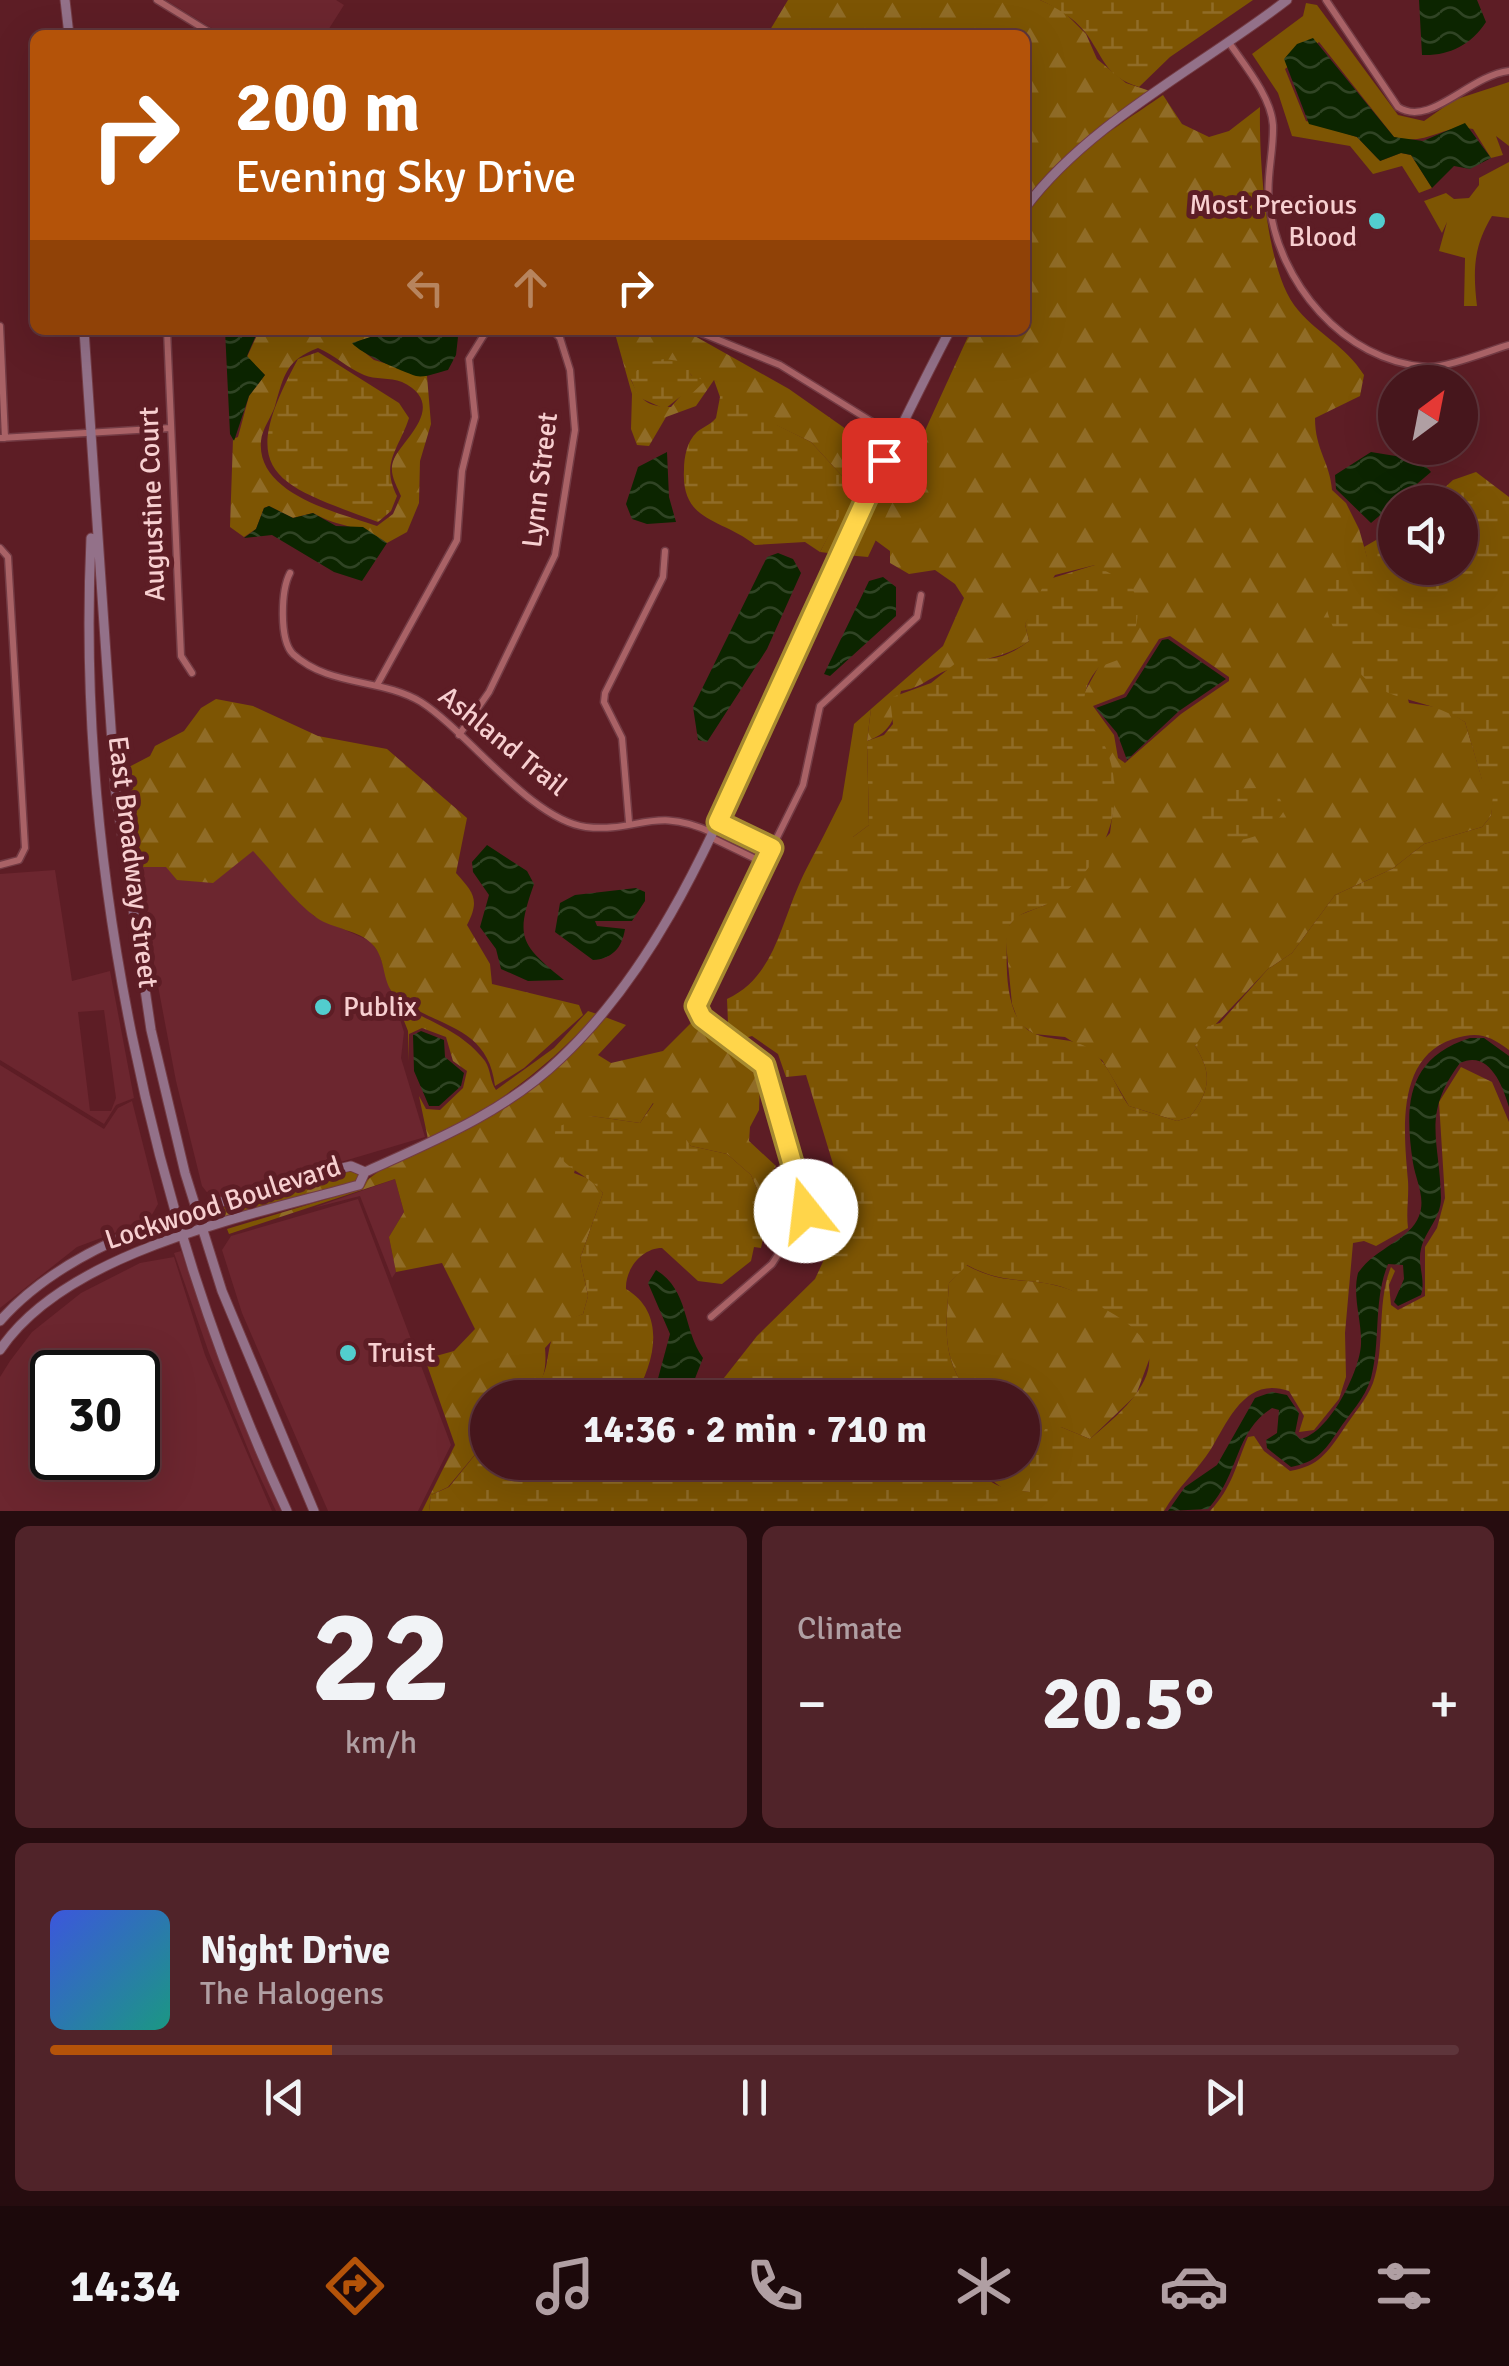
<!DOCTYPE html>
<meta charset="utf-8">
<style>
:root{--surface:#46161c;--page:#502329;--text:#f1f3f6;--muted:#b09fa3;--line:#5e353b;--accent:#b45309}
body{margin:0;font-family:Signika,sans-serif;background:var(--page);color:var(--text);height:100vh;display:flex;flex-direction:column;font-size:38px;white-space:nowrap}
*{box-sizing:border-box;margin:0}
p{font-size:32px;color:var(--muted)}
.icon{flex:none;width:55px;height:55px;fill:none;stroke:currentColor;stroke-width:2;stroke-linecap:round;stroke-linejoin:round}
.map{position:relative;height:1511px;overflow:hidden}
.details{display:flex;flex-direction:column;gap:15px;padding:15px;background:#260c0f;flex:1}
.details>*{flex:none}
.hud{position:absolute;left:30px;top:30px;width:1000px;height:305px;border-radius:15px;box-shadow:0 10px 40px #0002,0 0 0 2px var(--line);background:#b45309;color:#fff;overflow:hidden}
.needle{width:65px;rotate:32deg}
.buttons{position:absolute;left:1378px;top:365px;display:grid;gap:20px}
.buttons a{display:grid;place-items:center;width:100px;height:100px;border-radius:50%;background:var(--surface);box-shadow:0 10px 40px #0002,0 0 0 2px var(--line);font-size:50px}
.speed{position:absolute;left:30px;top:1350px;display:flex;gap:20px;font-size:50px;font-weight:700;text-align:center}
.speed>*{display:grid;place-content:center;width:130px;height:130px;border-radius:50%;background:var(--surface);box-shadow:0 10px 40px #0002,0 0 0 2px var(--line);line-height:1}
.speed .limit{border:5px solid #111;border-radius:15px;background:#fff;color:#111}
.pin{position:absolute;display:grid;place-items:center;width:85px;height:85px;color:#fff;margin:-42px;border-radius:20px;box-shadow:0 5px 15px #0006}
.me{position:absolute;width:110px;margin:-55px;rotate:344deg;stroke-linejoin:round;filter:drop-shadow(0 0 8px #0008)}
.turn{display:flex;align-items:center;gap:35px;height:210px;padding:0 40px;font-size:45px}
.turn .icon{width:130px;height:130px;stroke-width:2.5}
.turn b{display:block;font-size:70px;line-height:85px}
.lanes{display:flex;align-items:center;height:95px;padding:0 40px;background:#0003;justify-content:center;gap:50px;direction:ltr}
.lanes .off{opacity:.35}
.big{font-size:75px;font-weight:700;line-height:1.1}
.details .widget{flex:1;display:flex;flex-direction:column;justify-content:center;gap:15px;min-width:0;padding:0 35px;border-radius:15px;background:var(--page)}
.details .dial{align-items:center;gap:0}
.dial b{font-size:130px;line-height:1}
.song{display:flex;align-items:center;gap:30px}
.cover{width:120px;height:120px;border-radius:15px;background:linear-gradient(135deg,hsl(230 70% 55%),hsl(170 70% 35%))}
.played{height:10px;border-radius:5px;background:linear-gradient(90deg,var(--accent) 20%,var(--line) 20%)}
.keys{display:flex;justify-content:space-around;direction:ltr}
.heat{display:flex;justify-content:space-between;align-items:center;font-size:55px;direction:ltr}
.details .tiles{flex:1;display:grid;gap:15px;grid-template-columns:1fr 1fr}
.widget:last-child{grid-column:span 2}
.trip{position:absolute;left:470px;top:1380px;width:570px;height:100px;border-radius:50px;background:var(--surface);box-shadow:0 10px 40px #0002,0 0 0 2px var(--line);font-weight:700;line-height:100px;text-align:center}
.tabs{display:flex;height:160px;justify-content:space-around;align-items:center;background:#1c090b;color:var(--muted)}
.tabs .icon{width:70px;height:70px}
.tabs .current{color:var(--accent)}
.tabs b{font-size:45px;color:var(--text)}
.map>svg:first-child{display:block}
.built{fill:#6c262f;fill-rule:evenodd}
.grass{fill:#7d5503}
.forest{fill:url(#forest-firs);fill-rule:evenodd}
.wetland{fill:url(#wetland-marsh)}
.water{fill:url(#water-waves)}
.lines{fill:none;stroke-linecap:round;stroke-linejoin:round}
.street-casing{stroke:#733b44;stroke-width:9}
.secondary-casing{stroke:#733b44;stroke-width:11}
.street{stroke:#a96266;stroke-width:6}
.secondary{stroke:#937189;stroke-width:9}
.route-casing{stroke:#a68a30;stroke-width:25}
.route{stroke:#ffd54a;stroke-width:18}
.poi-dot{fill:#52cdce;stroke:#5d1d25;stroke-width:4}
.labels{text-anchor:middle;dominant-baseline:central;stroke-width:10;stroke-linejoin:round;paint-order:stroke}
.poi-label{font-size:28px;fill:#f7cfd0;stroke:#5d1d25;text-anchor:start}
.street-label{font-size:28px;fill:#f7cfd0;stroke:#5d1d25}
</style>
<div class="map">
<svg width="1509" height="1511" viewBox="0 0 1509 1511">
<defs>
<pattern id="forest-firs" width="22" height="20" patternUnits="userSpaceOnUse" patternTransform="scale(2.5)"><rect width="22" height="20" fill="#7d5503"/><path d="M5 1l3.5 6h-7zM16 11l3.5 6h-7z" fill="#906c27"/></pattern>
<pattern id="wetland-marsh" width="20" height="14" patternUnits="userSpaceOnUse" patternTransform="scale(2.5)"><rect width="20" height="14" fill="#7d5503"/><path d="M1 5h8M5 5V1M11 12h8M15 12V8" fill="none" stroke="#906c27"/></pattern>
<pattern id="water-waves" width="16" height="10" patternUnits="userSpaceOnUse" patternTransform="scale(2.5)"><rect width="16" height="10" fill="#0c2500"/><path d="M0 5q4-4 8 0t8 0" fill="none" stroke="#304424"/></pattern>
</defs>
<rect width="100%" height="100%" fill="#5d1d25"/>
<!-- built -->
<path class="built" d="M166 0H336L344 5 325 35H223Z
M253 850 314 916 370 941 379 953 404 1032 401 1058 425 1137 213 1200 202 1186 176 1081 137 875 142 867H166Z
M55 870 72 981 110 971 134 1098 116 1105 104 1124 0 1060V874ZM104 1010 116 1098 111 1111H90L78 1012Z
M0 1065 104 1129 118 1108 132 1101 158 1204 149 1220 77 1247 0 1308Z
M395 1179 404 1212 389 1237 396 1272 392 1278 360 1196 313 1208Z
M358 1199 451 1445 418 1511H328L242 1313 222 1250 231 1236Z
M181 1251 233 1397 281 1511H276L254 1464 209 1353 174 1253Z
M174 1257 205 1355 272 1511H0V1377L10 1361 32 1332 81 1293 140 1263ZM138 1372V1458H52V1372Z"/>
<!-- grass -->
<path class="grass" d="M1306 3 1317 5 1398 115 1424 121 1454 100 1509 82V146L1496 136 1503 155 1491 158 1473 129C1444 123 1427 147 1394 137L1319 42 1285 69 1306 121 1357 137 1380 161 1401 153 1411 155 1432 188 1419 193 1402 166 1373 174 1350 146 1292 136 1278 93 1252 54 1303 16Z
M1509 162V218L1492 216C1473 247 1473 271 1477 306H1464L1465 258 1439 251 1447 222 1442 233 1424 201 1446 193 1454 199 1469 198 1479 185V178Z
M873 448 882 453 836 554 820 552Z
M889 458 909 469 868 557 845 555Z
M871 709 867 741 869 825 853 837H823L842 799 854 724Z"/>
<!-- forest -->
<path class="forest" d="M788 0H1040L1062 10 1086 34 1097 59 1126 83 1153 92C1105 125 1059 154 1025 201V35H767Z
M1163 95 1182 124 1209 137 1229 131 1260 107C1259 157 1265 273 1298 310 1320 336 1344 344 1364 375L1360 396 1315 418C1315 450 1330 462 1332 490L1346 503 1359 529 1409 703 1443 708 1465 722 1482 779 1494 795 1491 816 1482 827 1424 844 1392 869 1335 895 1292 953 1268 969 1195 1046C1213 1074 1210 1091 1190 1117L1177 1121 1129 1106 1102 1060 1065 1037 1034 1034 1019 1023 1012 1004 1007 953V929L1015 917 1045 905 1110 833 1115 795 1107 755 1084 714 1083 695 1099 666 1095 565 1055 575 1025 624 1029 641C1002 661 975 658 945 671 929 678 921 688 901 691 895 716 893 732 867 741L871 709 943 646 964 598 955 584 935 570 909 574 890 563V551L875 540 971 330H1025C1025 294 1020 255 1025 220 1030 180 1130 118 1163 95ZM1170 636 1229 677V681L1181 714 1125 763 1118 758 1114 735 1093 706 1124 694 1159 639Z
M264 330H392L353 343 374 360 427 376 431 424 420 461 419 503 407 532 387 543C363 525 338 528 313 513L293 518 269 506 264 508 256 529 244 537 230 527 233 439 238 437 249 396 265 375 247 357 258 333ZM318 348C335 355 347 368 364 375 375 380 390 377 402 382 450 405 401 441 394 459 388 472 396 484 401 496L393 514 377 526C340 513 256 495 261 441 262 429 271 418 275 406 284 375 286 360 318 348Z
M614 330H684L789 389 873 448 854 489 811 442 776 425 714 380 696 406 666 417 649 446 637 445 631 429 632 394ZM664 360C686 362 682 365 695 379L671 407C647 407 640 400 631 380Z
M216 699 253 706 318 736 387 749 467 818 456 873C474 893 480 900 467 925L490 964 492 984 579 1005 583 1015 524 1068 495 1086C488 1025 437 1028 398 998 380 984 388 960 372 944 359 930 333 929 317 918 293 901 273 872 253 851L213 883 177 880 166 867H142L127 768 150 756 155 746 184 731 201 708Z
M397 1003C429 1022 461 1030 485 1061 491 1070 490 1082 496 1090L554 1048 588 1011 597 1014C547 1067 495 1109 428 1139L419 1096 426 1109 440 1110 463 1088 467 1071 453 1061 446 1037 422 1028 409 1034V1061L408 1031Z
M605 1017 626 1025 598 1055 611 1063 663 1051 693 1021 733 1046 760 1082 759 1110 750 1127 749 1141 776 1166 769 1177 778 1214 767 1226 768 1214 751 1175 727 1154 691 1146 653 1103 640 1123 591 1116 574 1173 592 1180 603 1193 580 1259 588 1296 583 1314 571 1319 545 1348C549 1393 528 1397 488 1398L487 1440 448 1487 431 1495 429 1511H422L455 1445 425 1359 454 1351 475 1329 442 1263 396 1272 389 1237 404 1212 395 1179 229 1234 227 1229 360 1189C377 1160 479 1128 514 1102 548 1078 577 1048 605 1017Z
M350 1171 359 1175 356 1181 223 1220 219 1209Z
M966 1265C1005 1286 1021 1276 1058 1286 1090 1294 1138 1322 1152 1352L1136 1395 1090 1439 1061 1427 1030 1463V1492L1005 1490 974 1467 978 1463 1022 1462V1398L970 1397C941 1355 946 1332 949 1283Z"/>
<!-- wetland -->
<path class="wetland" d="M1040 0H1253L1170 57 1139 87C1104 76 1104 57 1085 32 1073 17 1057 8 1040 0Z
M318 352 399 403 409 418C399 449 380 463 397 496L391 511 378 522C271 483 236 473 298 359Z
M664 359 687 362 691 375 705 381 684 401 681 396 665 409 638 397 631 379 641 364Z
M714 380 778 419 777 425 811 442 854 489 820 552 805 542 755 545C722 518 681 523 684 470 684 457 687 441 697 432 703 427 710 425 716 418L720 397Z
M1476 472 1509 497V1050C1489 1035 1478 1031 1453 1039 1395 1058 1404 1134 1408 1181 1409 1197 1406 1212 1408 1228L1376 1246 1364 1241 1353 1243 1345 1333 1346 1377 1339 1399 1314 1430 1299 1432 1304 1416 1289 1391C1246 1376 1229 1419 1211 1449 1197 1471 1177 1488 1164 1511H429L431 1495 449 1487 487 1440 488 1462 978 1463 974 1467C992 1487 1005 1489 1030 1492V1463L1045 1429 1061 1427 1090 1439C1138 1399 1185 1354 1110 1312 1094 1303 1074 1289 1055 1285 1020 1278 1001 1283 967 1265L949 1283C946 1332 941 1355 970 1397H709L757 1336 815 1279 847 1210 806 1075 786 1077 778 1054 752 1036 745 1038 728 1023 727 999C772 979 780 928 798 887 805 870 815 853 823 837H853L869 825 867 741 884 735 893 724 890 698 931 683 967 654C991 664 1009 656 1029 641L1025 624 1046 580 1095 565 1131 585C1144 611 1136 634 1123 658L1099 667C1075 695 1084 715 1102 741 1111 754 1116 784 1115 800 1111 845 1085 882 1047 904 1036 910 1020 912 1013 921 1007 927 1007 934 1007 942 1006 968 1005 1020 1033 1033 1052 1042 1072 1036 1091 1050 1109 1064 1116 1088 1129 1106L1177 1121 1190 1117C1210 1091 1213 1074 1195 1046L1208 1026 1220 1023 1268 969 1292 953 1335 895 1392 869 1424 844 1482 827 1491 816 1493 795 1482 780 1465 722C1415 690 1371 710 1340 642 1334 629 1325 613 1326 598 1327 577 1349 563 1367 558L1364 547 1395 529V568H1460V502H1429L1453 480Z
M1259 788 1277 793 1285 809C1267 840 1238 846 1206 835L1197 822 1218 789Z
M1461 1067 1492 1082 1509 1122V1511H1210C1232 1488 1236 1465 1248 1437L1254 1436 1264 1451 1290 1471C1319 1466 1327 1453 1343 1430 1353 1414 1366 1401 1373 1383 1386 1346 1376 1304 1391 1267L1395 1271 1389 1285 1391 1305 1398 1310 1425 1296V1247L1437 1228 1445 1198 1439 1102Z
M656 1100 691 1146 727 1154 751 1175 768 1214 761 1248 754 1247 751 1261 722 1284 698 1281 662 1248C642 1248 625 1269 626 1289 667 1313 655 1363 634 1397H516C560 1377 538 1361 559 1322L583 1314 588 1296 580 1259 603 1193C583 1168 548 1168 556 1127L591 1116 640 1123Z"/>
<!-- water -->
<path class="water" d="M1419 0H1477L1486 22C1471 45 1449 56 1422 55Z
M1313 38 1394 137 1423 141 1465 123 1491 158 1470 169 1454 166 1432 188 1411 155 1401 153 1380 161 1357 137 1309 124 1284 59 1297 44Z
M225 330 264 332 257 333 247 356 265 375 249 396 234 441 230 434Z
M392 330H449L458 337 456 355 448 370C439 372 426 378 416 376 401 371 361 354 352 343Z
M667 452 669 497 676 522 647 524 632 519 626 504 638 467Z
M1371 452 1420 460 1431 472 1371 523 1336 489 1335 475Z
M269 506 293 518 313 513 336 526 363 527 387 543 362 581 334 572 272 535 244 538 256 529 264 508Z
M778 553 793 559 801 573 767 649 707 742 698 740 693 707 767 557Z
M883 577 896 587V616L830 676 824 674 869 581Z
M1168 639 1226 679 1179 711 1127 760 1117 733 1096 708 1126 697 1162 640Z
M487 845 527 871 534 884C515 938 520 944 564 980L528 981 501 969 496 949 480 927 489 895 473 872 472 862Z
M636 888 645 892V901L632 921H595L597 926 625 929C622 948 612 959 593 960L555 932 560 903 575 895Z
M421 1031 444 1040 445 1057 464 1073 461 1086 439 1106H429L414 1071 413 1035Z
M1470 1038H1484L1509 1056V1107C1503 1086 1489 1049 1460 1063 1421 1115 1440 1140 1441 1198 1441 1218 1425 1231 1421 1249 1417 1265 1426 1279 1421 1295L1398 1306 1394 1302 1404 1279 1403 1265 1388 1264C1373 1301 1381 1340 1371 1378 1365 1399 1349 1414 1338 1431 1324 1452 1316 1462 1291 1467L1267 1448 1266 1440 1277 1433 1279 1410 1272 1408C1234 1432 1240 1474 1208 1509L1168 1511 1185 1487 1217 1465 1255 1398 1272 1392 1287 1395 1299 1413 1295 1433 1300 1439C1329 1434 1360 1371 1361 1344 1362 1320 1352 1297 1358 1273 1375 1248 1410 1240 1419 1216 1426 1198 1416 1181 1413 1163 1404 1104 1407 1058 1470 1038Z
M656 1270C690 1291 682 1328 703 1358L694 1381 670 1396 653 1397 670 1334 648 1283Z"/>
<g class="lines">
<defs>
<path id="street" d="M157 0 214 35
M1326 0 1398 107C1430 128 1468 76 1509 71
M1230 44C1246 67 1271 97 1273 125 1274 151 1266 177 1269 202 1278 282 1343 361 1427 367 1447 368 1488 351 1509 345
M0 326 5 438
M167 330 181 656 192 673
M694 330 780 365 895 436
M0 438 171 428
M0 548 8 557 25 848 19 860 0 865
M290 573C281 590 279 640 293 654 329 687 381 678 421 702 468 732 531 820 586 827 638 833 654 805 713 833
M377 685 457 540 462 471 475 417 469 359 487 330
M459 735 489 692 555 555 575 430 570 370 560 338 553 330
M629 822 622 738 604 702 605 693 663 577 665 551
M718 822 771 849
M710 837 764 863
M711 1317 772 1264 806 1211C793 1168 784 1108 765 1068 749 1037 689 1035 701 991L803 785 820 706 917 617 921 595"/>
<path id="secondary" d="M65 0 69 35
M1025 208C1089 122 1202 66 1287 0
M84 330 115 787 151 1030 185 1173 222 1291 314 1511
M91 538C76 863 150 1216 287 1511
M0 1321C80 1230 226 1202 338 1169L351 1166 365 1172
M0 1350C66 1251 248 1216 359 1185L365 1172C434 1141 505 1112 560 1059 662 963 714 830 771 705 829 579 886 453 950 330"/>
</defs>
<!-- street casing -->
<use href="#street" class="street-casing"/>
<!-- secondary casing -->
<use href="#secondary" class="secondary-casing"/>
<!-- street -->
<use href="#street" class="street"/>
<!-- secondary -->
<use href="#secondary" class="secondary"/>
</g>
<g class="lines">
<defs>
<path id="route" d="M806 1211 764 1065 702 1018 696 1006 772 848 718 822 884 460"/>
</defs>
<!-- route casing -->
<use href="#route" class="route-casing"/>
<!-- route -->
<use href="#route" class="route"/>
</g>
<!-- markers -->
<g class="poi-dot">
<circle cx="1377" cy="221" r="10"/>
<circle cx="323" cy="1007" r="10"/>
<circle cx="348" cy="1353" r="10"/>
</g>
<g class="labels">
<!-- poi labels -->
<g class="poi-label">
<text x="1357" y="205" text-anchor="end">Most Precious<tspan x="1357" dy="32">Blood</tspan></text>
<text x="343" y="1007">Publix</text>
<text x="368" y="1353">Truist</text>
</g>
<!-- street labels -->
<g class="street-label">
<text transform="translate(540 480) rotate(-83)">Lynn Street</text>
<text transform="translate(152 504) rotate(-92)">Augustine Court</text>
<text transform="translate(503 741) rotate(39)">Ashland Trail</text>
<text transform="translate(133 862) rotate(83)">East Broadway Street</text>
<text transform="translate(223 1203) rotate(-18)">Lockwood Boulevard</text>
</g>
</g>
</svg>
<div class="buttons">
<a><svg class="needle" viewBox="-14 -14 28 28"><path d="M0-13l5 13h-10z" fill="#e53935"/><path d="M0 13l5-13h-10z" fill="#b09fa3"/></svg></a>
<a><svg class="icon" aria-label="sound" viewBox="0 0 24 24"><path d="M4 9h4l5-4v14l-5-4H4zM17 9q2 3 0 6"/></svg></a>
</div>
<div class="speed"><div class="limit">30</div></div>
<div class="pin" style="left:884px;top:460px;background:#d93025"><svg class="icon" aria-label="arrive" viewBox="0 0 24 24"><path d="M6 21V4h12l-3 4 3 4H6"/></svg></div>
<svg class="me" style="left:806px;top:1211px" viewBox="-20 -20 40 40"><circle r="19" fill="#fff"/><path d="M0-13L10 11 0 6-10 11z" fill="#ffd54a"/></svg>
<div class="trip">14:36 · 2 min · 710 m</div>
<div class="hud">
<div class="turn"><svg class="icon" aria-label="right" viewBox="0 0 24 24"><path d="M7 20v-9h11M14 6l5 5-5 5"/></svg><div><b>200 m</b>Evening Sky Drive</div></div>
<div class="lanes"><svg class="icon off" aria-label="left" viewBox="0 0 24 24"><path d="M17 20v-9H6M10 6l-5 5 5 5"/></svg><svg class="icon off" aria-label="ahead" viewBox="0 0 24 24"><path d="M12 20V5M6 11l6-6 6 6"/></svg><svg class="icon" aria-label="right" viewBox="0 0 24 24"><path d="M7 20v-9h11M14 6l5 5-5 5"/></svg></div>
</div>
</div>
<section class="details">
<div class="tiles">
<div class="widget dial"><b>22</b><p>km/h</p></div>
<div class="widget"><p>Climate</p>
<div class="heat"><a>−</a><b class="big">20.5°</b><a>+</a></div>
</div>
<div class="widget">
<div class="song"><i class="cover"></i><div><b>Night Drive</b><p>The Halogens</p></div></div>
<div class="played"></div>
<div class="keys"><svg class="icon" aria-label="previous" viewBox="0 0 24 24"><path d="M18 5L8 12l10 7zM5 5v14"/></svg><svg class="icon" aria-label="pause" viewBox="0 0 24 24"><path d="M8 5v14M16 5v14"/></svg><svg class="icon" aria-label="next" viewBox="0 0 24 24"><path d="M6 5l10 7-10 7zM19 5v14"/></svg></div>
</div>
</div>
</section>
<nav class="tabs">
<b>14:34</b>
<svg class="icon current" aria-label="directions" viewBox="0 0 24 24"><path d="M12 3l9 9-9 9-9-9zM9 14v-3h6M13 9l2 2-2 2"/></svg>
<svg class="icon" aria-label="music" viewBox="0 0 24 24"><path d="M9 18V5l10-2v13"/><circle cx="6" cy="18" r="3"/><circle cx="16" cy="16" r="3"/></svg>
<svg class="icon" aria-label="phone" viewBox="0 0 24 24"><path d="M5 4h4l2 5-3 2q2 4 5 5l2-3 5 2v4C11 20 4 13 5 4z"/></svg>
<svg class="icon" aria-label="climate" viewBox="0 0 24 24"><path d="M12 3v18M4 7l16 10M4 17L20 7"/></svg>
<svg class="icon" aria-label="car" viewBox="0 0 24 24"><path d="M5 17H2v-5l4-1 3-4h7l3 4 3 1v5h-3M9 17h6M6 11h13"/><circle cx="7" cy="17" r="2"/><circle cx="17" cy="17" r="2"/></svg>
<svg class="icon" aria-label="filters" viewBox="0 0 24 24"><path d="M4 7h16M4 17h16"/><circle cx="9" cy="7" r="2"/><circle cx="15" cy="17" r="2"/></svg>
</nav>
